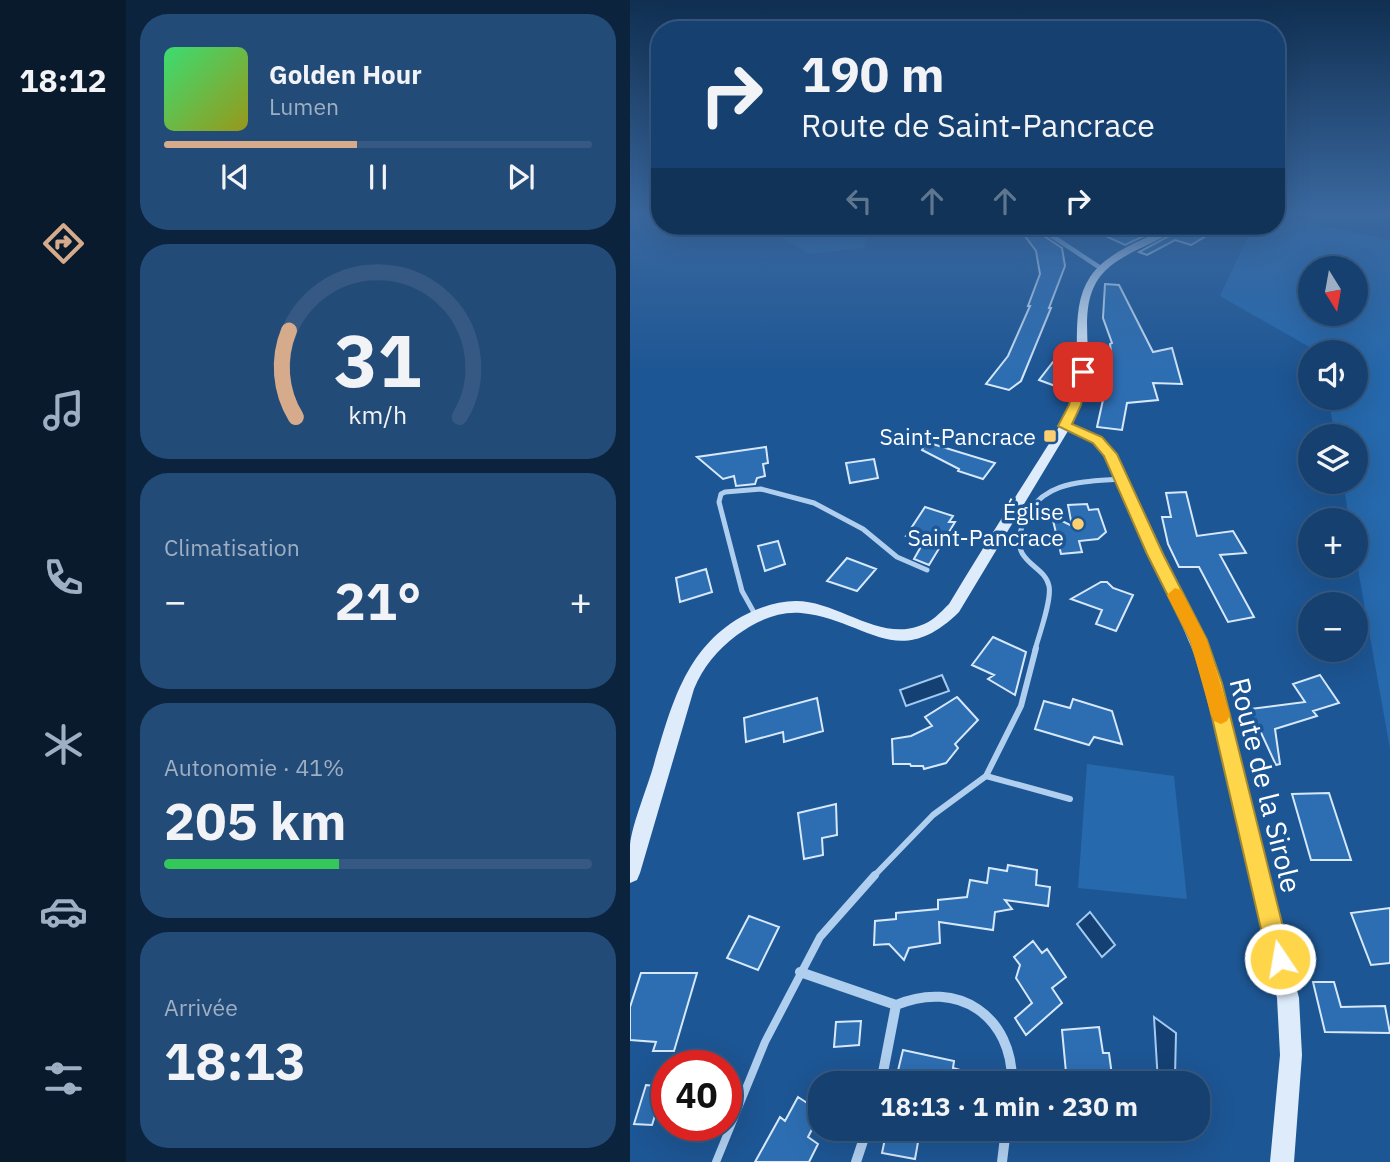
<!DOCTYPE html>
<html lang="fr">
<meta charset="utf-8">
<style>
:root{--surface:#16406f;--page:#234b77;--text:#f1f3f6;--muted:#9eafc3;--line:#355982;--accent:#d6ab8b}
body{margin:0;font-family:"IBM Plex Sans",sans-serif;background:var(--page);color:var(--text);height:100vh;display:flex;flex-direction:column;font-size:26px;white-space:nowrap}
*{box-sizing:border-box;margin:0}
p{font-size:23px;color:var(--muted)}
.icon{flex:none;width:38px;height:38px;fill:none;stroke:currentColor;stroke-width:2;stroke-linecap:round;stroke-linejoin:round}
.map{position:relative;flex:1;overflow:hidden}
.side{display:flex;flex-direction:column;gap:14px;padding:14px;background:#0c233d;width:504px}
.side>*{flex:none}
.guide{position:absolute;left:21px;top:21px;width:634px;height:214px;border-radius:28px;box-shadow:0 7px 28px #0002,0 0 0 2px var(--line);background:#16406f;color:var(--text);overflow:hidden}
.needle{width:46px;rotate:169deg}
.fabs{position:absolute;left:668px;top:256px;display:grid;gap:14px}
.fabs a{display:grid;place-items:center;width:70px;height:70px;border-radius:50%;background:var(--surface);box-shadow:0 7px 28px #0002,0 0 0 2px var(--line);font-size:35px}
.speed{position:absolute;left:21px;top:1050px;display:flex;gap:14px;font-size:35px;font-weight:700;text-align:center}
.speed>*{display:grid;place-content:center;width:91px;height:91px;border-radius:50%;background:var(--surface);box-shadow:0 7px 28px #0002,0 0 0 2px var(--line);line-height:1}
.speed .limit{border:10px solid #d22;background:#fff;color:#111}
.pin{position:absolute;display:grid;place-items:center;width:60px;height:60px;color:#fff;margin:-30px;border-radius:14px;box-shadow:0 4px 10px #0006}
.me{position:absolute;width:77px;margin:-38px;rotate:348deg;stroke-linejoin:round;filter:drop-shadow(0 0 5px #0008)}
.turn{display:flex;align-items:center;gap:24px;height:147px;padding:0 35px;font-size:32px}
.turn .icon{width:91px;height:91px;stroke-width:2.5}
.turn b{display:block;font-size:49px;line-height:60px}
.lanes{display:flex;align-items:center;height:66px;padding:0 35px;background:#0003;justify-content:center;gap:35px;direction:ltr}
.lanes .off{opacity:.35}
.big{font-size:52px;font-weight:700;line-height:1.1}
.side .widget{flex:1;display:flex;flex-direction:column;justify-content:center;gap:10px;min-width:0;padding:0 24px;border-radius:28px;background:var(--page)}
.side .dial{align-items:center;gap:0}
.dial svg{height:182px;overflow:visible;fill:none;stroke:var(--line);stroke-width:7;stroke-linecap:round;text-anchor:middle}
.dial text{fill:var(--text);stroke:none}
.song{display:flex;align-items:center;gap:21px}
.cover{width:84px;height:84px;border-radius:10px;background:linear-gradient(135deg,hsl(140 70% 55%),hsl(60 70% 35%))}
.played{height:7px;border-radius:4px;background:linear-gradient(90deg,var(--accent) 45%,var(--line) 45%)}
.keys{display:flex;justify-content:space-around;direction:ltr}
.heat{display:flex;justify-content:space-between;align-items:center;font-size:38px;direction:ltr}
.charge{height:10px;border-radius:5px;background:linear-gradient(90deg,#34c759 41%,var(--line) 0)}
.trip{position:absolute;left:178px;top:1071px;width:402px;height:70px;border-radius:28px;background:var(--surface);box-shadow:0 7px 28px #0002,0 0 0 2px var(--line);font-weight:700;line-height:70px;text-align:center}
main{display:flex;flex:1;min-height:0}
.dock{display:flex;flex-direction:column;width:126px;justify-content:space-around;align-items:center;background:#091a2c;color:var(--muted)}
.dock .icon{width:49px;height:49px}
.dock .current{color:var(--accent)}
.dock b{font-size:32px;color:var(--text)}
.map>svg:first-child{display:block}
.green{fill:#2669ad;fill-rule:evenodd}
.water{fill:#144073;stroke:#a3caf0;stroke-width:2}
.building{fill:#2d6eb2;stroke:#d6e8fa;stroke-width:2}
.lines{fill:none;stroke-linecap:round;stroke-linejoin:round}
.lane-far2{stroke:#b0cfef;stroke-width:5}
.lane-far1{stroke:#b0cfef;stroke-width:6}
.lane{stroke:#b0cfef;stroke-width:8}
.street-far1{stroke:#b0cfef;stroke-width:4.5}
.street{stroke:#b0cfef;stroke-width:10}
.secondary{fill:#ddebfb;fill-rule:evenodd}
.route{fill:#ffd54a;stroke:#a68a30;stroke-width:2}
.slow{fill:#f59e0b}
.poi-dot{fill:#fecf6f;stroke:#1d5694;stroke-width:2.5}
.labels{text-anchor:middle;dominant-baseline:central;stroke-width:7;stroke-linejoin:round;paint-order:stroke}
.poi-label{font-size:23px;fill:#fff;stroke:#1d5694;text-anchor:end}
.near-street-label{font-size:28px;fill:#fff;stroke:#1d5694}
</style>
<main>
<nav class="dock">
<b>18:12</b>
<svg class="icon current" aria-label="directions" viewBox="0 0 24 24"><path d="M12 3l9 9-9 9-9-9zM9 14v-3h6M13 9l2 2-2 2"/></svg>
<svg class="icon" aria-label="music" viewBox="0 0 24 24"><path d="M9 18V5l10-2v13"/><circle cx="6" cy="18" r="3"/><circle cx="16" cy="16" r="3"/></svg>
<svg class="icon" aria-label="phone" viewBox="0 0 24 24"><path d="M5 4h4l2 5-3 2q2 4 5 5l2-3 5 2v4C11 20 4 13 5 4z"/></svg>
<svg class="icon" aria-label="climate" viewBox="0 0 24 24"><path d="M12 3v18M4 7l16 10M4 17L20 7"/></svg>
<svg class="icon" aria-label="car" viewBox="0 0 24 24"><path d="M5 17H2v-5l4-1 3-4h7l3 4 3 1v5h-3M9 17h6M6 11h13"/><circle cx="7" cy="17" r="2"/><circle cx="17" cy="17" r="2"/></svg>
<svg class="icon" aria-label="filters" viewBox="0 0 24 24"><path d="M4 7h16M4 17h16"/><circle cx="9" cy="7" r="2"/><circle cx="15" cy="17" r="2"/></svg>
</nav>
<section class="side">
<div class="widget">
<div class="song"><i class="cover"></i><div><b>Golden Hour</b><p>Lumen</p></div></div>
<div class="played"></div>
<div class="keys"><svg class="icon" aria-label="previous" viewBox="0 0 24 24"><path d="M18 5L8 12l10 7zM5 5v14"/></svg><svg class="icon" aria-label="pause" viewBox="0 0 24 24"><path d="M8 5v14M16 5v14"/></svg><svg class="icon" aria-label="next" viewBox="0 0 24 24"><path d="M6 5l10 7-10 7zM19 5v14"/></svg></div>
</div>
<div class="widget dial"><svg viewBox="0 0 100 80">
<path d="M14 69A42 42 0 1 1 86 69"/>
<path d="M14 69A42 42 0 0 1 11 31" stroke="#d6ab8b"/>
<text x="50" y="56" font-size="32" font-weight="700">31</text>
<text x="50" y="72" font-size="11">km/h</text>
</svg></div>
<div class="widget"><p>Climatisation</p>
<div class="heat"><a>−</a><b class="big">21°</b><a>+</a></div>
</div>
<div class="widget"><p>Autonomie · 41%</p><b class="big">205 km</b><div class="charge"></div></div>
<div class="widget"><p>Arrivée</p><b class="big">18:13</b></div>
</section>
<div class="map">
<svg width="760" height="1162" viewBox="0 0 760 1162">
<rect width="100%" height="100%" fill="#1d5694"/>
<!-- green -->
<path class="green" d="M646 216 760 240V749L726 558V520H719L713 481H726V436H705L698 397H726V352H688L590 296 623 226H646ZM681 268H726V313H681Z
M135 226H239L234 248 179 254Z
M457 764 544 776 557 899 448 888Z"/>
<!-- water -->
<path class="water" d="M312 675 319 691 276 706 270 690Z
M460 912 485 945 472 957 447 924Z
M524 1017 546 1033 545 1076 528 1082Z"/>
<!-- building -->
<path class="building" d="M454 226H535L495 245Z
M552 226H593L561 245 545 240 517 255 509 252 543 234Z
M408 232 432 248 435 266 419 308H421L391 381 379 390 356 384 378 356 400 306H398L410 274 406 251 395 236Z
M475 284 489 285 523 352 542 348 552 384 523 383 528 400 497 403 492 430 467 427 477 382H466L461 357 477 356 476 351H481L480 344 482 343 473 318Z
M436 354 444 359V372L428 387 409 380 423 362Z
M296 442 365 463 353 479 328 471 329 469 292 450Z
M136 447 138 463 133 464 135 476 127 478 125 484 106 486 104 476 93 479 67 457Z
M244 459 248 478 220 483 216 463Z
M556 492 567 536 603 531 616 553 590 555 624 617 598 622 569 567H549L538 544 532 517H541L536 493Z
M457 504 459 510 468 509 476 532 468 539 449 541 452 552 431 554 422 516 442 526 438 505Z
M295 507 323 516 319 522H325L299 565 284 559 294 541 276 536Z
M148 541 155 564 135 571 128 546Z
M217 558 246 569 227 591 197 581Z
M76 569 82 592 50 602 46 578Z
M471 582H477L483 588 503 595 486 631 466 624 472 610 441 599Z
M363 637 396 652 385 695 358 679 364 675 342 665Z
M690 675 709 703 683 711 687 716 645 729 650 764 646 765 620 709 675 702 663 684Z
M327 697 348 720 325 744 328 748 316 763 294 769 293 766H281L280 764H263L262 739 281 736 302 726 295 717Z
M187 698 193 731 154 742 153 732 116 742 114 718Z
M443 699 482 711 492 744 464 737 459 745 405 729 414 701 440 708Z
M699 793 721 860H681L662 794Z
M206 804 207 835 192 838 193 855 174 859 168 813Z
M378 865 407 870 406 885 420 887 418 906 375 900 382 909 365 912 363 930 309 922 310 943 279 948 274 960 259 944 244 945 245 921 266 919V913L308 909V900L337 897 340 880 357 883 359 868 377 871Z
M760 908V963L741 965 721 913Z
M119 916 149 927 128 970 97 958Z
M403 941 412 953 417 949 436 977 422 988 432 1003 396 1035 385 1018 402 1003 386 978 390 965 384 957Z
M11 973H67L44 1051H23L26 1042 0 1040V1007Z
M683 982H704L711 1007 755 1006 760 1033 695 1032Z
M231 1021 229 1045 204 1047 206 1022Z
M469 1027 473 1053H479L483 1083H437L432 1030Z
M273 1050 324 1061 323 1068 356 1077 355 1083H265Z
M16 1085 34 1087 22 1125 4 1124Z
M168 1097 191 1112 178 1137 188 1144 179 1162H125L150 1117 155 1121Z
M257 1129 290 1131 285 1159 252 1153Z"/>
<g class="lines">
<!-- lane-far2 -->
<path class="lane-far2" d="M126 616 112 591 89 502 91 494 95 492 131 489 184 503 233 529 267 557 297 570
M405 650C409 635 422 600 419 586 416 571 399 566 392 553 387 544 390 531 394 521 412 480 453 482 492 479"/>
<!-- lane-far1 -->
<path class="lane-far1" d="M356 776 440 799
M243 877 303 815 356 776 391 706 406 648"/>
<!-- lane -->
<path class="lane" d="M86 1162 135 1042 190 937 245 875"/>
<!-- street-far1 -->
<path class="street-far1" d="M407 226 472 269"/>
<!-- street -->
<path class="street" d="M170 972 266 1005 251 1083
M266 1005C328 979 383 1016 382 1083
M226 1162 237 1129
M372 1162 376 1129"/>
<!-- secondary -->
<path class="secondary" d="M541 226H550C528 244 497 250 476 270 446 299 462 343 457 379 455 395 449 410 442 424 464 431 478 443 491 462L576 645 591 683 669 998 672 1055 664 1162H640L650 1055 647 998 575 683C558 633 533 587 512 539 499 511 492 479 474 454 465 442 452 436 438 431L329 612C267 673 236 619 171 613 147 611 125 622 107 635 87 650 73 667 64 689L10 873 7 880 0 883C0 870 0 858 0 845 2 824 18 786 24 764 41 707 55 649 111 617 127 608 147 601 166 601 207 601 249 641 289 626 302 622 310 613 319 604 345 561 371 519 398 477 412 454 428 432 439 407 456 365 436 313 460 277 478 251 513 240 541 226Z"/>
</g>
<!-- sky -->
<linearGradient id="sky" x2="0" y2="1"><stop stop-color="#102f51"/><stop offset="0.57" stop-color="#3a689f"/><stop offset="1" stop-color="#3a689f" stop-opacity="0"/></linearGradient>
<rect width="760" height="375" fill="url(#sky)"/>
<!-- route -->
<path class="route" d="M448 370 458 372 451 405 442 424 472 437 487 454 533 554 577 640 592 683 661 959 658 967 650 971 642 967 638 959 574 683 560 640 517 554 474 456 463 443 428 426 439 405Z"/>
<!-- slow -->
<path class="slow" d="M545 588 551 590 577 640 600 715 597 721 591 724 584 721 581 715 560 640 537 595Z"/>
<!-- markers -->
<g class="poi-dot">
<rect x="413" y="429" width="14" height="14" rx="3.5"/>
<circle cx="448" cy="524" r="7"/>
</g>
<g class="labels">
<!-- poi labels -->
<g class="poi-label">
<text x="406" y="436">Saint-Pancrace</text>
<text x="434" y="511">Église<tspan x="434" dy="26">Saint-Pancrace</tspan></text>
</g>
<!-- near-street labels -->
<g class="near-street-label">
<text transform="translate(636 785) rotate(76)">Route de la Sirole</text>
</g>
</g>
</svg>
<div class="fabs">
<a><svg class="needle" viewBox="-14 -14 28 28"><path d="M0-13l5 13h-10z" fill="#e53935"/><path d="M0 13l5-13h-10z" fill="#9eafc3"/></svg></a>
<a><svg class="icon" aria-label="sound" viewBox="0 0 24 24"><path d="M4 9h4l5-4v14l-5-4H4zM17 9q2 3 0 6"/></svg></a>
<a><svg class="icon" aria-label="layers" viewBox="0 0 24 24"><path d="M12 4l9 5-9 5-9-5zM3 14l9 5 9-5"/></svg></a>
<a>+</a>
<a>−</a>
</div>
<div class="speed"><div class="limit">40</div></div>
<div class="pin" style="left:453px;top:372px;background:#d93025"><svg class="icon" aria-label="arrive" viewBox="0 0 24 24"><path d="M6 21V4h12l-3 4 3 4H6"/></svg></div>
<svg class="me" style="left:650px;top:959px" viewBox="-20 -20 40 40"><circle r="17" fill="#ffd54a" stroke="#fff" stroke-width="3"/><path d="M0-11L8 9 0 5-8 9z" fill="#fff"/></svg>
<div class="trip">18:13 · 1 min · 230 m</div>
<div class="guide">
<div class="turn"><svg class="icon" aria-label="right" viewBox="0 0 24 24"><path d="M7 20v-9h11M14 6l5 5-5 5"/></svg><div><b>190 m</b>Route de Saint-Pancrace</div></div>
<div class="lanes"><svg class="icon off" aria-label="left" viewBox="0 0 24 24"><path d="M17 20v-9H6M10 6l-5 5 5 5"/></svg><svg class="icon off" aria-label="ahead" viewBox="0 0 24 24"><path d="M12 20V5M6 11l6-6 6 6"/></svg><svg class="icon off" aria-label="ahead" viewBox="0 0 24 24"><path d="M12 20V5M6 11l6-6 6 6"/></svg><svg class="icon" aria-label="right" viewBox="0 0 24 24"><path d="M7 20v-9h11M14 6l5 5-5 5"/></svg></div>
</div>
</div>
</main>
